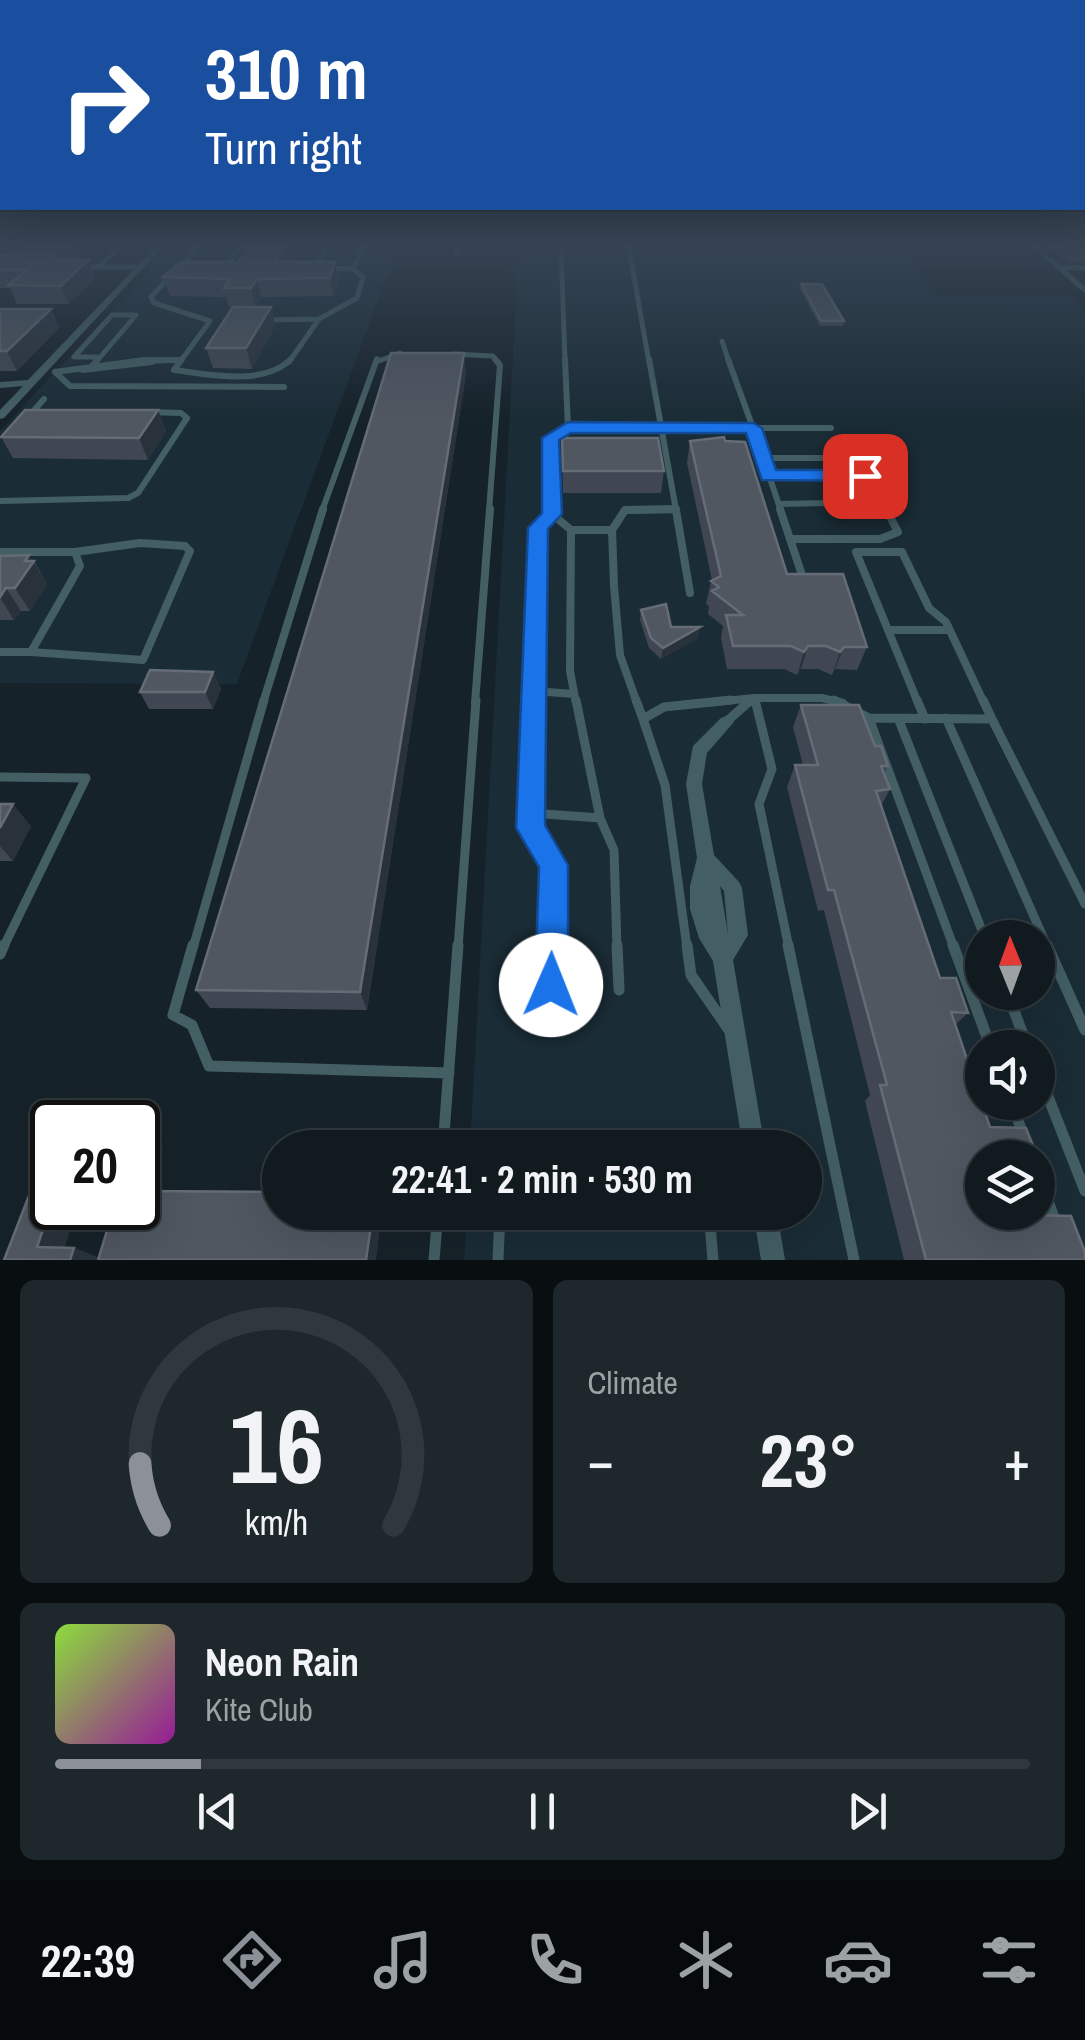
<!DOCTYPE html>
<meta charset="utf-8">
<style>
:root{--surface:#101a1f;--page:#1e272c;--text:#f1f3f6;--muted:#9ca1a4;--line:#30383d;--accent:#8c9099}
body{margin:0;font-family:"Archivo Narrow",sans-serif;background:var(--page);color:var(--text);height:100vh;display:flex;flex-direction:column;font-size:38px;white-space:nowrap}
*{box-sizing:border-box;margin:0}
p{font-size:32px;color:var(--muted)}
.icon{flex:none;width:55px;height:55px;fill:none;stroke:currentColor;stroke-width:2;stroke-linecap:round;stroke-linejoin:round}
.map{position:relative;height:1260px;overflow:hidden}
.details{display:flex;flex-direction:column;gap:20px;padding:20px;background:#090e11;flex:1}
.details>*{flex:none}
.top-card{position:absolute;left:0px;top:0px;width:1085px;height:210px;box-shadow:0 10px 40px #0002,0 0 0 2px var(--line);background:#1a4fa0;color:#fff;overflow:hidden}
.needle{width:65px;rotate:359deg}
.fabs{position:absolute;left:965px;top:920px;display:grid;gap:20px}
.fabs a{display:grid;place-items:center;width:90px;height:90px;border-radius:50%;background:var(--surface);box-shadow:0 10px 40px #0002,0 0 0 2px var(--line);font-size:50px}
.speed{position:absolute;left:30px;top:1100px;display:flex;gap:20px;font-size:50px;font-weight:700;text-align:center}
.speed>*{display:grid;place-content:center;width:130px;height:130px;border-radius:50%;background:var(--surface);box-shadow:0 10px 40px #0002,0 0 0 2px var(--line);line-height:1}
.speed .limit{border:5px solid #111;border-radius:15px;background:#fff;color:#111}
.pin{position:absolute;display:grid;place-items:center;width:85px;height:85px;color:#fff;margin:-42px;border-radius:20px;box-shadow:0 5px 15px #0006}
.me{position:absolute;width:110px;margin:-55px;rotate:1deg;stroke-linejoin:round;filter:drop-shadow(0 0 8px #0008)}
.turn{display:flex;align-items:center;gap:35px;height:210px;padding:0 40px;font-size:45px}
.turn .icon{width:130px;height:130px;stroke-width:2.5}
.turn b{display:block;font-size:70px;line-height:85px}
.big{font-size:75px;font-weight:700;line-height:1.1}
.details .card{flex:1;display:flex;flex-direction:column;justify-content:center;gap:15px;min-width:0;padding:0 35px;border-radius:15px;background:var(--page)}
.details .dial{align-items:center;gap:0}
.dial svg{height:260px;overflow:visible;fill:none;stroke:var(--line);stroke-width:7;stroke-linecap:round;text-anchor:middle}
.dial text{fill:var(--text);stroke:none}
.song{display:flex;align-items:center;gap:30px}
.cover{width:120px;height:120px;border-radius:15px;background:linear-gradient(135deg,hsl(90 70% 55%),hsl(300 70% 35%))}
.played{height:10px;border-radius:5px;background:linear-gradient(90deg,var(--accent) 15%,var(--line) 15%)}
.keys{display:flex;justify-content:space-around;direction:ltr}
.heat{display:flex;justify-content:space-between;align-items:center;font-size:55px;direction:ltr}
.details .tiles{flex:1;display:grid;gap:20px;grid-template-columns:1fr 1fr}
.card:last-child{grid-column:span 2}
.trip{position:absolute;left:262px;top:1130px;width:560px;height:100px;border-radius:50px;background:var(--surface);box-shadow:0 10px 40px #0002,0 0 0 2px var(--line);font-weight:700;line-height:100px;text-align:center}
.tabs{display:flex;height:160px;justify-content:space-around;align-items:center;background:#060a0c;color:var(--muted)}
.tabs .icon{width:70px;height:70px}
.tabs .active{color:var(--accent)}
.tabs b{font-size:45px;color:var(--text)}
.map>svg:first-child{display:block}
.built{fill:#1a2c36;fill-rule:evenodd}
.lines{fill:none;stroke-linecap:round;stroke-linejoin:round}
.service-far4{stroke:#435f64;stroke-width:5}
.service-far3{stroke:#435f64;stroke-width:6}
.service-far2{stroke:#435f64;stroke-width:8}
.service-far1{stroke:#435f64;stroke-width:9}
.service{stroke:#435f64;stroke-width:11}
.minor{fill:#435f64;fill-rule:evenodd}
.wall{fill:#404752}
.shaded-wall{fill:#29323b}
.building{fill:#505761;stroke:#656c75;stroke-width:2.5}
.route{fill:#1a73e8;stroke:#114b97;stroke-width:2.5}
</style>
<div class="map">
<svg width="1085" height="1260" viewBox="0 0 1085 1260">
<rect width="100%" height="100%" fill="#162229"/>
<!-- built -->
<path class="built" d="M175 243H399L237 684 0 683V431Z
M519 243H894L938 295 1070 296 1085 309V1260H464L467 1213 805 1212V1148L470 1147ZM982 938H1038V992H982ZM982 1048H1038V1102H982ZM982 1158H1038V1212H982Z"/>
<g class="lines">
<!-- service-far4 -->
<path class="service-far4" d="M330 243 316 268 353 269
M561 243 565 362
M628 243 649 362
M1031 243 1085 290
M456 254 459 243
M85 267H140
M98 267 124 243
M182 267 200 243
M1059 267 1085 268
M226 268 243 243
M171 275 151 297 154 303 210 321 180 362
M264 320 319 319
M722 341 729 362
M454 354 493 356 497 362
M96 362 136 315H112L74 357H97
M133 362 181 360
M289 362 319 319 357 298 363 277 353 269 365 243
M376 362 400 353"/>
<!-- service-far3 -->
<path class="service-far3" d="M182 359 174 370C209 374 263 387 291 359
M565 359 568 428H753L728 359
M93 365 98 359
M82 370 152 362
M55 372 70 386 284 387
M55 372 144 360H181
M29 416 44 399
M763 458H870L889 499 882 502
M769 476H865
M0 501 128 498 138 493 187 418 181 413 148 412
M882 502 887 511
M779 504 882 502
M322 511 377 359
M489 511 500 365 495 359
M552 511 550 438 568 428
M624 511 676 510 649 359
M781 511 753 428H831"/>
<!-- service-far2 -->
<path class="service-far2" d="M552 509V514L571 530H612
M780 509 801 572
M676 510 690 593
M571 530 570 671 576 703
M790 539H880L898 532 886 509
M0 552H75L80 566 31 652H0
M888 630H949
M31 652 143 660 190 551 185 546 140 543 75 552
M534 691 574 694
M263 703 323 509
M475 703 490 509
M534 703 538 528 552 514
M637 703 620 655 614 586 612 530 625 510 676 509
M706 703 754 698 755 703
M748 703 754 698H822L843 703
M918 703 856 552H902L929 608 946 622 984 703"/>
<!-- service-far1 -->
<path class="service-far1" d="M534 700 531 828 554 865 552 948
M576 700 600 818 614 850 617 948
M636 700 643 719
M755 700 772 769 759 804 789 948
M834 700 869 718 992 719 1085 904
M917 700 925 719
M983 700 992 719
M869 718 954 948
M898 718 985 938
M946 718 1048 948
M726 722 751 700
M0 777 86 778 3 948
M531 813 600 818
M193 948 264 700
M458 948 476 700
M687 948 665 785 643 719 664 707 731 700"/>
<!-- service -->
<path class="service" d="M193 945 173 1015 192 1025 209 1066 449 1073
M617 945 619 990
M687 945 691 975 729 1030
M788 945 854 1260
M953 945 991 1048
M1047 945 1085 1030
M0 954 4 945
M551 985 552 945
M1007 992 1028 1048
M1038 1071 1085 1191
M1012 1102 1023 1135
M443 1148 458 945
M1038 1173 1056 1223
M709 1212 713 1260
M434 1260 438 1212
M498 1260 500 1212"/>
<!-- minor -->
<path class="minor" d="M159 243H166L4 418 0 419V410L23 386 0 388V382L28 380Z
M726 716 731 718 734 722 707 753 702 784 714 855 739 882 742 888 748 935 733 960 765 1148H743L713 961 699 938 690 909V886L697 858 686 784 693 746 721 718ZM720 886 724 891 728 934Z
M753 1212H777L785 1260H761Z"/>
</g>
<!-- wall -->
<path class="wall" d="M0 243H98L80 260H88L95 278 69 304H17L10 288H0Z
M302 243 290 262H335L338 281 334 296 261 297 255 307H229L226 297 170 296 163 277 238 262Z
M1043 243H1085V263L1068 261Z
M801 284 844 321 843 326H820L800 289Z
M271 307 275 326 252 369 213 368 206 348Z
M0 309H51L59 328 17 371H0Z
M466 373 367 1010 210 1008 196 990Z
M158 410 166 431 148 460 13 458 1 437Z
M562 438 664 471 661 493H563Z
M690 441 787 574 867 647 857 670 835 669 832 675 818 669H801L797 675 784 669H727L721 638 723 626 708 614 709 606 706 604 711 581 712 580 687 463Z
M0 556 34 561 47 584 30 611H21L14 620H0Z
M641 610 671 627 698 638 661 659 649 648 640 620Z
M213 672 221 689 213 709H149L140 692Z
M801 705H859L875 746H881L888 766 884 774 890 789 881 806 940 978H956L968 1013 955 1025 990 1127 1026 1128 1042 1168 1038 1171V1158H982V1212H1021L1022 1215 1071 1216 1085 1252V1260H904L865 1101 870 1095 824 910 818 911 787 787 795 765H803L793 727Z
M0 804 31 826 13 861H0Z
M52 1208H85L82 1215H75L64 1248H74L97 1257 96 1260H4Z"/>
<!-- shaded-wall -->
<path class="shaded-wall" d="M72 243H98L79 261Z
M287 243H302L281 278 275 262Z
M88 260 95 278 69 304 61 286Z
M335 262 338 281 334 296 330 278Z
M257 279 261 297 255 307 251 288Z
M271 307 275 326 252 369 246 348Z
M51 309 59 328 17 371 7 351Z
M464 353 466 373 367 1010 360 992Z
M158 410 166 431 148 460 139 438Z
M29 555 47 584 30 611 15 588 25 561Z
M6 588 21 611 14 620 0 598Z
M700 627 698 638 661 659 663 648Z
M808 646 801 669 797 675 804 652Z
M844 647 835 669 832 675 840 652Z
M213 672 221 689 213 709 205 692Z
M13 804 31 826 13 861 0 846V828Z
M52 1204V1208H60L75 1215 62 1257 37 1247Z
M68 1208H85L82 1215Z
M373 1212H382L376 1260H366Z
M74 1248 97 1257 96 1260H70Z"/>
<!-- building -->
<path class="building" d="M251 243H287L275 262H335L330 278 257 279 251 288H224L230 279 163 277 180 262H238Z
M0 255H59L53 260H88L61 286 8 285 27 270H0Z
M801 284H822L844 321H821Z
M233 307H271L246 348H206Z
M0 309H51L7 351H0Z
M391 353H464L360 992 196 990Z
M25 410H158L139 438 1 437Z
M724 437 725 441 745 442 787 574H843L867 647H844L840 652 826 646H808L804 652 791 646H733L726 615H743L712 591 719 587 711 581 721 576 690 441Z
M562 438H658L664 471H563Z
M29 555 25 561H34L15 588H6L0 597V556Z
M666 604 671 627H700L663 648 651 638 641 610Z
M150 670 213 672 205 692H140Z
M801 705H859L875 746H881L888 766H881L890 789 876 791 940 978H956L968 1013 951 1012 990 1127 1026 1128 1042 1168 1038 1169V1158H982V1212H1021L1022 1215 1071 1216 1085 1252V1260H926L880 1085H887L834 890H828L795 765H818Z
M0 804H13L0 828Z
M49 1144H52V1204L37 1247 74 1248 70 1260H4Z
M138 1191 280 1192V1212H373L366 1260H98L114 1208H138Z"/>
<!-- sky -->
<linearGradient id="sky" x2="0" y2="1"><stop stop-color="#0c1317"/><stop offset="0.58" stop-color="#364454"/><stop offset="1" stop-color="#364454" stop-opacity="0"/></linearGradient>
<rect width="1085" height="420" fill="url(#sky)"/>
<!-- route -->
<path class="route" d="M568 422 753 423 762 428 776 470H865L874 476 865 481 762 480 746 433H571L559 440 562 514 548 529 545 825 568 865V985L563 997 551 1002 540 997 535 985 539 867 516 828 528 528 542 513V438Z"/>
</svg>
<div class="fabs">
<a><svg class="needle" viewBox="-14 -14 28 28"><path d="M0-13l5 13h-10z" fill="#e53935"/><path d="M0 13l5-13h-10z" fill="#9ca1a4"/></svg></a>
<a><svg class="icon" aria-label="sound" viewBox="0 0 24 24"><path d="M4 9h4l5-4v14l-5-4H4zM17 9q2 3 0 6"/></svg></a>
<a><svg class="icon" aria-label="layers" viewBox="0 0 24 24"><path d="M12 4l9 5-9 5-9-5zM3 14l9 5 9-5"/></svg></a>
</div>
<div class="speed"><div class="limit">20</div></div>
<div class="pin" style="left:865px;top:476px;background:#d93025"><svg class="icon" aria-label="arrive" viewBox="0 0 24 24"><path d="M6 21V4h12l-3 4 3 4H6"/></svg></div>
<svg class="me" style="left:551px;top:985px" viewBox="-20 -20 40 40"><circle r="19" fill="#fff"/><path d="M0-13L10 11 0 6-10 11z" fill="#1a73e8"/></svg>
<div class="trip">22:41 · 2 min · 530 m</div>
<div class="top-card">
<div class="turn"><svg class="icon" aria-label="right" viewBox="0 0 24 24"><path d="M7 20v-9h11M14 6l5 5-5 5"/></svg><div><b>310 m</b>Turn right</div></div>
</div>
</div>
<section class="details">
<div class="tiles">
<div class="card dial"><svg viewBox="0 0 100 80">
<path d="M14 69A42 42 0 1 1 86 69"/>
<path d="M14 69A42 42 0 0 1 8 50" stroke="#8c9099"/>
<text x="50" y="56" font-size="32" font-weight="700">16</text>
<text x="50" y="72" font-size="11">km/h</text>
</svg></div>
<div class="card"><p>Climate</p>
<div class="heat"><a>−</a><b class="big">23°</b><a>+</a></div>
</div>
<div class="card">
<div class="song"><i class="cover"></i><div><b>Neon Rain</b><p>Kite Club</p></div></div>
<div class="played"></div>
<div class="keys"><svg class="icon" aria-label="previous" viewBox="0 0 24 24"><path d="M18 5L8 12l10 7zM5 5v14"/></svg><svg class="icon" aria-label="pause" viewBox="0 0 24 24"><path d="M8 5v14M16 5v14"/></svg><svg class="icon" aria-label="next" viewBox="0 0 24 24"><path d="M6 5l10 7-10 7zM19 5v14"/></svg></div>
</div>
</div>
</section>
<nav class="tabs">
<b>22:39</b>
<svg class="icon active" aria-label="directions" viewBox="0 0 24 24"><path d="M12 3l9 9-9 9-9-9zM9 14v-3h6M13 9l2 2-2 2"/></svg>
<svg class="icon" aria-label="music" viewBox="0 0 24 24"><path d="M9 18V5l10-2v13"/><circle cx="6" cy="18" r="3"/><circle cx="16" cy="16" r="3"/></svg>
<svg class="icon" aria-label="phone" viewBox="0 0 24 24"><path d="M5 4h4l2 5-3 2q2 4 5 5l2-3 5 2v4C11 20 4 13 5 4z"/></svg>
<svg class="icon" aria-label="climate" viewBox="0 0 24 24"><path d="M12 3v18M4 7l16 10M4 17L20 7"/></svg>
<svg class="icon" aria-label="car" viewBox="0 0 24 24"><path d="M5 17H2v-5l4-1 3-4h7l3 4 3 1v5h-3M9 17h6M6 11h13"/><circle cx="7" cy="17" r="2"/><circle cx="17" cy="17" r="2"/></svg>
<svg class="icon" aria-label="filters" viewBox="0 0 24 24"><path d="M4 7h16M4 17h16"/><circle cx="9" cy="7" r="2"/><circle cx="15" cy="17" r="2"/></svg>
</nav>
